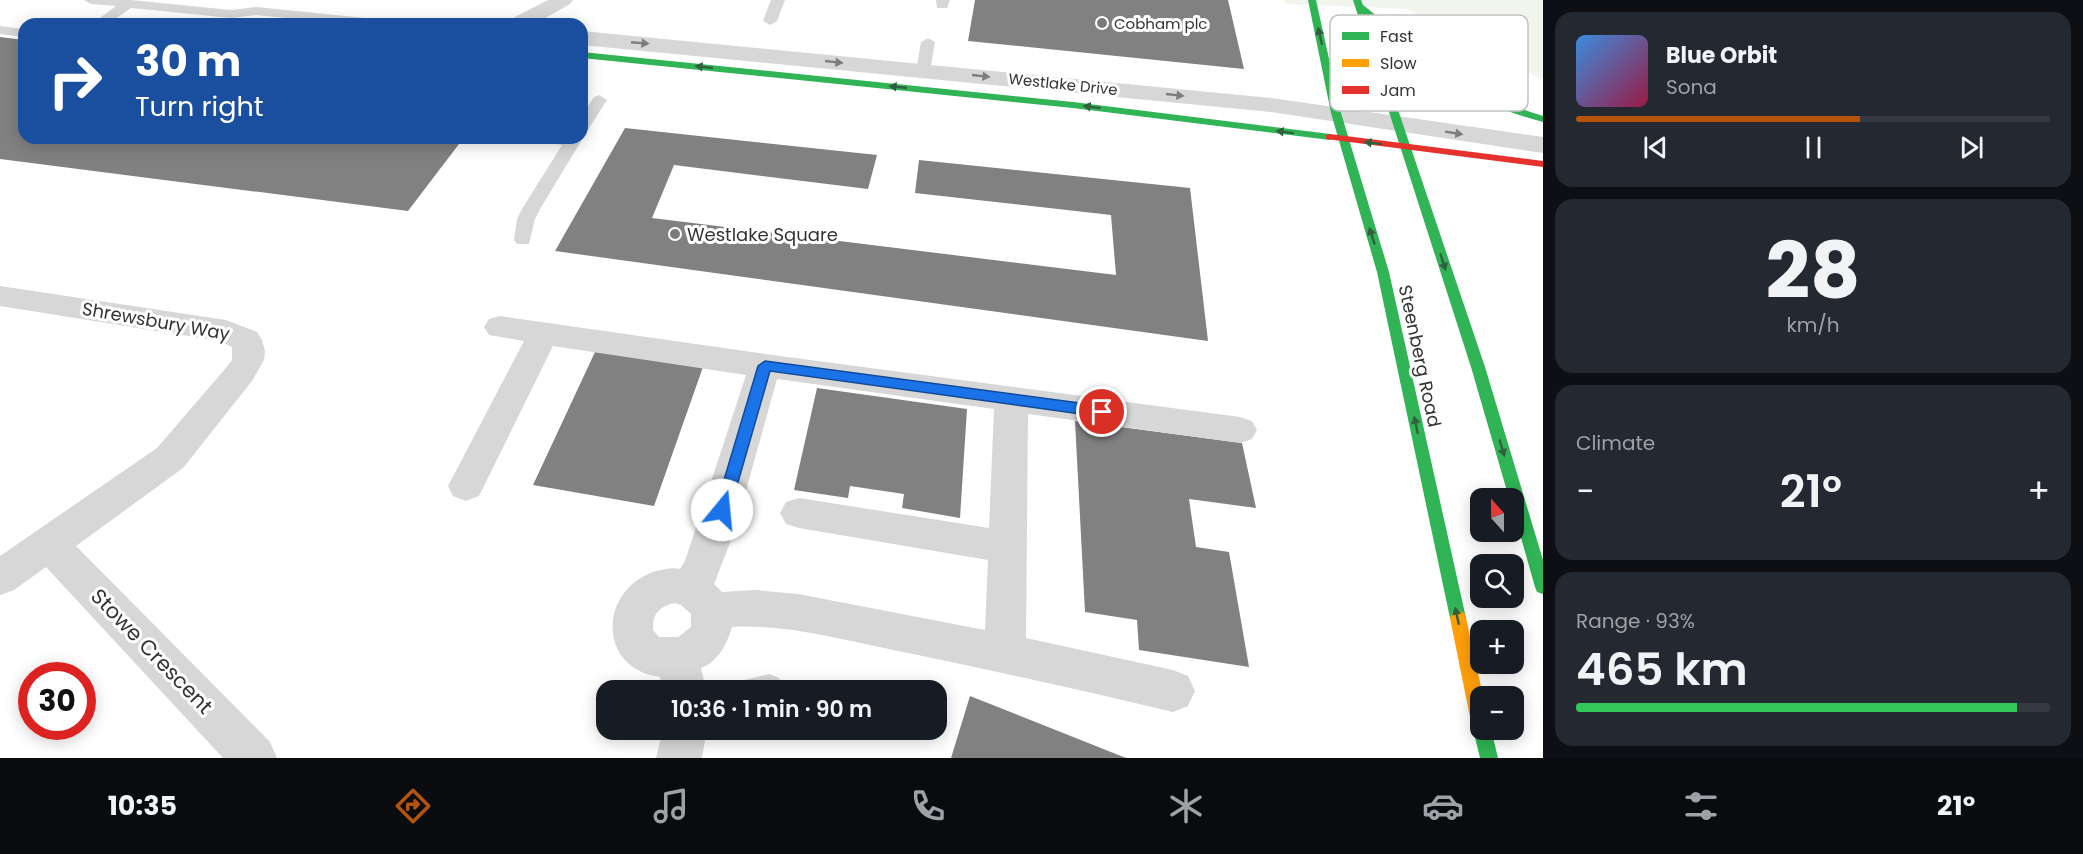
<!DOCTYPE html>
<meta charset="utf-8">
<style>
:root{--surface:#171b24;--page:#242831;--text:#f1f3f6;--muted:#9ea1a6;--line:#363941;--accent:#b45309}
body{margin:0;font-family:Poppins,sans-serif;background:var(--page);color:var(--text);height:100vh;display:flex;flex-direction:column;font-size:22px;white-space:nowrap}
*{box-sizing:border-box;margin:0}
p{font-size:20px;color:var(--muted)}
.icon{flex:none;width:33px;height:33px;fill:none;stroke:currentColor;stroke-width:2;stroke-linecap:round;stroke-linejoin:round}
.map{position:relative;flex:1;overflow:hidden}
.side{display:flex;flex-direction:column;gap:12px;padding:12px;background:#0d0f14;width:540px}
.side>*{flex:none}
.hud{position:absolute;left:18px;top:18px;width:570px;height:126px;border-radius:18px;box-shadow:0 3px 15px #0003;background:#1a4fa0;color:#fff;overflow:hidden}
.needle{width:39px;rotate:339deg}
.controls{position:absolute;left:1470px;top:488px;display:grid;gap:12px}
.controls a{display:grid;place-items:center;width:54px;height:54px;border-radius:12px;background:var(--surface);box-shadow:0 3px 15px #0003;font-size:30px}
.speed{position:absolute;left:18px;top:662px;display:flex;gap:12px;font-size:30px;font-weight:700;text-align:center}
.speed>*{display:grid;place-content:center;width:78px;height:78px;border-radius:50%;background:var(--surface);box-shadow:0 3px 15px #0003;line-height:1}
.speed .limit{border:9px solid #d22;background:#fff;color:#111}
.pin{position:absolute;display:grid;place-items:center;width:51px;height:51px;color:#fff;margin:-26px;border:3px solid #fff;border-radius:50%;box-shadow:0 2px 6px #0007}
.me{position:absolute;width:66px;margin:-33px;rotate:17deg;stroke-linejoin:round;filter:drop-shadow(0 0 4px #0008)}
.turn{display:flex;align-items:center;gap:21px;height:126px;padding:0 18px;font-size:27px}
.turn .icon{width:78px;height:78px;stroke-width:2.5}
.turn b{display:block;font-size:42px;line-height:51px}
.big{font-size:45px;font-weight:600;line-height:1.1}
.side .card{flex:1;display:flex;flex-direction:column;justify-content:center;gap:9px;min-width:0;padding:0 21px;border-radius:18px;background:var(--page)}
.side .dial{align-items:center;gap:0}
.dial b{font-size:78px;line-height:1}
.song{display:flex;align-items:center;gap:18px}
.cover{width:72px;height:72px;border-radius:9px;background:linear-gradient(135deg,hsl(210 70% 55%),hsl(340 70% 35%))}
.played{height:6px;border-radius:3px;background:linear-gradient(90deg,var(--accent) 60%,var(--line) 60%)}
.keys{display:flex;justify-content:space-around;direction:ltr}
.heat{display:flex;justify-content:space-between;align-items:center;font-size:33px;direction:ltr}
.charge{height:9px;border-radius:4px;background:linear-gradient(90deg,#34c759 93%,var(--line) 0)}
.trip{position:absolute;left:596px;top:680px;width:351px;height:60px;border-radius:18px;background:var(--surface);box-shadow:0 3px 15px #0003;font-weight:600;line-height:60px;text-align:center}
.tabs{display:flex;height:96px;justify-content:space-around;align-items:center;background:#090b0e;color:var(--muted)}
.tabs .icon{width:42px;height:42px}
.tabs .selected{color:var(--accent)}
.tabs b{font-size:27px;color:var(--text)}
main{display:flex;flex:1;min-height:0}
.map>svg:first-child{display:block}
.green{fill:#f1f5ed}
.building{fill:#818181}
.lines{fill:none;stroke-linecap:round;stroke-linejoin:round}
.lane{fill:#d7d7d7;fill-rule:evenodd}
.street{fill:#d7d7d7;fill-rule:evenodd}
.fast{fill:#30b455;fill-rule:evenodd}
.slow{fill:#ff9f0a;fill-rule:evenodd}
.jam{fill:#e5322d;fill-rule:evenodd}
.oneway{fill:#32603f}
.oneway2{fill:#7d7d7d}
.route{fill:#1a73e8;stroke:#114b97;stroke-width:1.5}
.poi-dot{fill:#7a7a7a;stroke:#fff;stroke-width:2}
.labels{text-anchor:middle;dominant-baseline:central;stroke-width:6;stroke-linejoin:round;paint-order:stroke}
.far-poi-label{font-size:15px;fill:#333;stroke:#fff;text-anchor:start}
.far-street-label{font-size:15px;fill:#333;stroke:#fff}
.poi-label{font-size:18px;fill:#333;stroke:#fff;text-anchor:start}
.street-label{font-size:18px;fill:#333;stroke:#fff}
.near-street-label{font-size:21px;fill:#333;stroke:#fff}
.key{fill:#fff;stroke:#c2c2c2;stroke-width:1.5}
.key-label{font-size:16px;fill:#333}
</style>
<main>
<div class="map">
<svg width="1543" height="758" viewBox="0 0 1543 758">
<rect width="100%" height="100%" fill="#fff"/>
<!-- green -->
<path class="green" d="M1284 0H1543V80L1407 9 1285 4Z"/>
<!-- building -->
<path class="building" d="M975 0H1228L1244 69 968 41Z
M0 37 24 40V138H406L459 144 408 211 0 159Z
M625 128 877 155 868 189 674 165 652 218 1116 275 1111 215 915 193 919 160 1190 188 1208 341 555 251Z
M595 352 703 367 654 506 533 485Z
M817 388 967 409 960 518 902 508 904 494 850 486 848 498 794 490Z
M1075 421 1242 443 1256 508 1189 499 1196 547 1229 552 1249 667 1139 650 1137 620 1085 612Z
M970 696 1126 758H951Z"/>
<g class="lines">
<!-- lane -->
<path class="lane" d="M84 0H131L231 10 256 7 385 20 392 24H345L256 15 231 18 131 8 108 24H92L116 6 91 4Z
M771 0H785L777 21 770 25 763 21Z
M936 0H950L947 8H937Z
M0 26 24 29V37L0 34Z
M928 38 935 42 930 71 923 75 916 71 921 42Z
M599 95 607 100 588 130 582 132V115L594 97Z
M582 137 583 138 540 209 535 219 529 244H517L514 240 517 219 522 209 562 145 541 141 539 138Z
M769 674 779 678 783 687 781 690H736L740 681Z"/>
<!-- street -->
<path class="street" d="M548 0H573L570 4 535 24H508L511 19Z
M582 31 1271 98 1543 137V153L1271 112 582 45Z
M0 286 226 320 257 332 262 340 265 351 264 360 252 381 183 468 76 546 270 742 277 758H223L46 567 14 590 0 595V556L157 448 225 369 232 360V347L220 341 0 306Z
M500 316 765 354 1240 417 1252 421 1257 430 1252 439 1240 443 1028 414 1026 638 1173 670 1188 676 1195 691 1188 706 1173 712C1077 689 981 668 884 648 834 638 784 624 732 627 727 644 718 662 701 668L706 690H662L660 677C598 669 598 592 653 572 661 570 672 567 680 569L685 561 746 375 553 346 479 496 466 501 453 496 448 486 524 341 489 335 484 327 489 319ZM777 379 994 409 989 528 799 498 786 502 780 513 786 524 799 528 988 560 985 630 798 594 755 590 722 592 714 584 735 530ZM674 603 681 605 691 614V627L678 637H659L653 630C652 614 659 607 674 603Z
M663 729H707L702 758H656Z"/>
<!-- fast -->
<path class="fast" d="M1308 0H1316L1341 113 1389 272 1466 618 1464 623 1458 626 1452 623 1450 618 1377 272 1331 113Z
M1353 0H1361L1363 5C1381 18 1397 37 1415 52 1453 83 1496 101 1543 116V122C1470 103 1420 69 1367 18L1485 367 1543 560V594L1537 592 1535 587 1514 513V498H1509L1471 367Z
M582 52 1073 102 1330 134 1335 137 1330 140 1073 108 582 58Z
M1480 721V729H1491L1498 758H1480L1473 729 1476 723Z"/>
<!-- slow -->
<path class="slow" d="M1458 610 1464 613 1466 618 1483 696H1480V729H1485L1480 731 1474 728 1471 722 1450 618 1452 613Z"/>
<!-- jam -->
<path class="jam" d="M1330 134 1543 161V167L1326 139V135Z"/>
</g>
<!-- one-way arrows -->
<defs><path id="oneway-solid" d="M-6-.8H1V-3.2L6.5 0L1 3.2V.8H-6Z" transform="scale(1.5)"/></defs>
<g class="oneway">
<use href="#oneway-solid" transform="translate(1320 36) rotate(-103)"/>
<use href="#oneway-solid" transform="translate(704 67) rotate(-174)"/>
<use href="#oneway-solid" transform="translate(898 87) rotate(-174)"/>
<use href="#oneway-solid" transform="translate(1092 107) rotate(-173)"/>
<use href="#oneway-solid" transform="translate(1285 132) rotate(-173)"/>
<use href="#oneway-solid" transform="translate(1373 143) rotate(-173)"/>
<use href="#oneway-solid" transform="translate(1372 236) rotate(-108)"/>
<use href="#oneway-solid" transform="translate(1443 262) rotate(72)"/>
<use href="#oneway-solid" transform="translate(1416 425) rotate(-102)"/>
<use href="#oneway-solid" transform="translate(1502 448) rotate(74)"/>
<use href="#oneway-solid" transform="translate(1457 616) rotate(-102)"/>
</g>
<g class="oneway2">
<use href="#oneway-solid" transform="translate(640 43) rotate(5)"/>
<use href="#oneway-solid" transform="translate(834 62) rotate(6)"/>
<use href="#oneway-solid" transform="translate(981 76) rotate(6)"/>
<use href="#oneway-solid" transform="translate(1175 95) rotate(6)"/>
<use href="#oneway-solid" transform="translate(1454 133) rotate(9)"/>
</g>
<!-- route -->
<path class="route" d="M765 361 1102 406 1110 412 1102 417 770 371 730 510 728 514 722 516 717 514 715 510 758 366Z"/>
<!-- markers -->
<g class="poi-dot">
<circle cx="1102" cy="23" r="6"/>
<circle cx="675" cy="234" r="6"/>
</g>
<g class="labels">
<!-- far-poi labels -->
<g class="far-poi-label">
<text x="1114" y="23">Cobham plc</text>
</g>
<!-- far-street labels -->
<g class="far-street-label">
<text transform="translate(1063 84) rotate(6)">Westlake Drive</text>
</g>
<!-- poi labels -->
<g class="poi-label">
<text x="687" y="234">Westlake Square</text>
</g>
<!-- street labels -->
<g class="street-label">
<text transform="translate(156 321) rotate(10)">Shrewsbury Way</text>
<text transform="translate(1420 356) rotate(78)">Steenberg Road</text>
</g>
<!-- near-street labels -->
<g class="near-street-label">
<text transform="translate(152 651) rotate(46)">Stowe Crescent</text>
</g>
</g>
<!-- legend -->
<rect x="1330" y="15" width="198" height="96" rx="9" class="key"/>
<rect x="1342" y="32" width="27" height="8" fill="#30b455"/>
<rect x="1342" y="59" width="27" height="8" fill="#ff9f0a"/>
<rect x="1342" y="86" width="27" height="8" fill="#e5322d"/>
<g class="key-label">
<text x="1380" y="42">Fast</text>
<text x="1380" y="69">Slow</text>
<text x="1380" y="96">Jam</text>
</g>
</svg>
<div class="controls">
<a><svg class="needle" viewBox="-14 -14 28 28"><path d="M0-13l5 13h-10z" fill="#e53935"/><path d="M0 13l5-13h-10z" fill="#9ea1a6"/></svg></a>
<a><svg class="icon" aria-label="search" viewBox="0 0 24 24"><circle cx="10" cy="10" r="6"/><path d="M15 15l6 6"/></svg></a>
<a>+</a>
<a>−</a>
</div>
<div class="speed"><div class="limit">30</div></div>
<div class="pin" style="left:1102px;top:412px;background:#d93025"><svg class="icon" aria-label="arrive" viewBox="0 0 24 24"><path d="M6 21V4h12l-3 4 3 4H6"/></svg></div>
<svg class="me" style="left:722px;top:510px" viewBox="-20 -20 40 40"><circle r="19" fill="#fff"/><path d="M0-13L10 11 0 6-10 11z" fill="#1a73e8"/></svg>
<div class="trip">10:36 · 1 min · 90 m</div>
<div class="hud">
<div class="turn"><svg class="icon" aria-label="right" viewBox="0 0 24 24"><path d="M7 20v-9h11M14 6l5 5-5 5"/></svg><div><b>30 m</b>Turn right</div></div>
</div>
</div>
<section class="side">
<div class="card">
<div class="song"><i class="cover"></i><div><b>Blue Orbit</b><p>Sona</p></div></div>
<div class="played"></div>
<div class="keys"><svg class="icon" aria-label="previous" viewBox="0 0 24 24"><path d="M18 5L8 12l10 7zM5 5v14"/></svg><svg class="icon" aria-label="pause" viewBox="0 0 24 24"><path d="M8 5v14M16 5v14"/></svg><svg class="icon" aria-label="next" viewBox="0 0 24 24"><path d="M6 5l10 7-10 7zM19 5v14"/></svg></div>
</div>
<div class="card dial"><b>28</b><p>km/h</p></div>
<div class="card"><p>Climate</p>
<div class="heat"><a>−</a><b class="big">21°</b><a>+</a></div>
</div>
<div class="card"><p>Range · 93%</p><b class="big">465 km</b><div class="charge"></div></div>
</section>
</main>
<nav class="tabs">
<b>10:35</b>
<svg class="icon selected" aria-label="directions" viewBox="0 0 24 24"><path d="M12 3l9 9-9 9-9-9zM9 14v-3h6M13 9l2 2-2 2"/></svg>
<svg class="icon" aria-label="music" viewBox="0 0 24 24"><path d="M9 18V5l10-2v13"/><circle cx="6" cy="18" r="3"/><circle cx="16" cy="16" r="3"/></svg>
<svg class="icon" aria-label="phone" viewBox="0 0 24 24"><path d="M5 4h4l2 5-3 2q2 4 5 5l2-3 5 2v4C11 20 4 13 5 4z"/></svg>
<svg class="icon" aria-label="climate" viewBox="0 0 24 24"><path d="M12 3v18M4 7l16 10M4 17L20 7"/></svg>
<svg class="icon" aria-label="car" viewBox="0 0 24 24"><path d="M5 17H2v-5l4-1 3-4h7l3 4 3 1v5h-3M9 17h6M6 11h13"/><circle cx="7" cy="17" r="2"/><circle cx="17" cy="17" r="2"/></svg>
<svg class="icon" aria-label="filters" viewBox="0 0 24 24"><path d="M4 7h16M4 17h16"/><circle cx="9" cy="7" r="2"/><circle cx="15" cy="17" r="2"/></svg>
<b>21°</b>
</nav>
